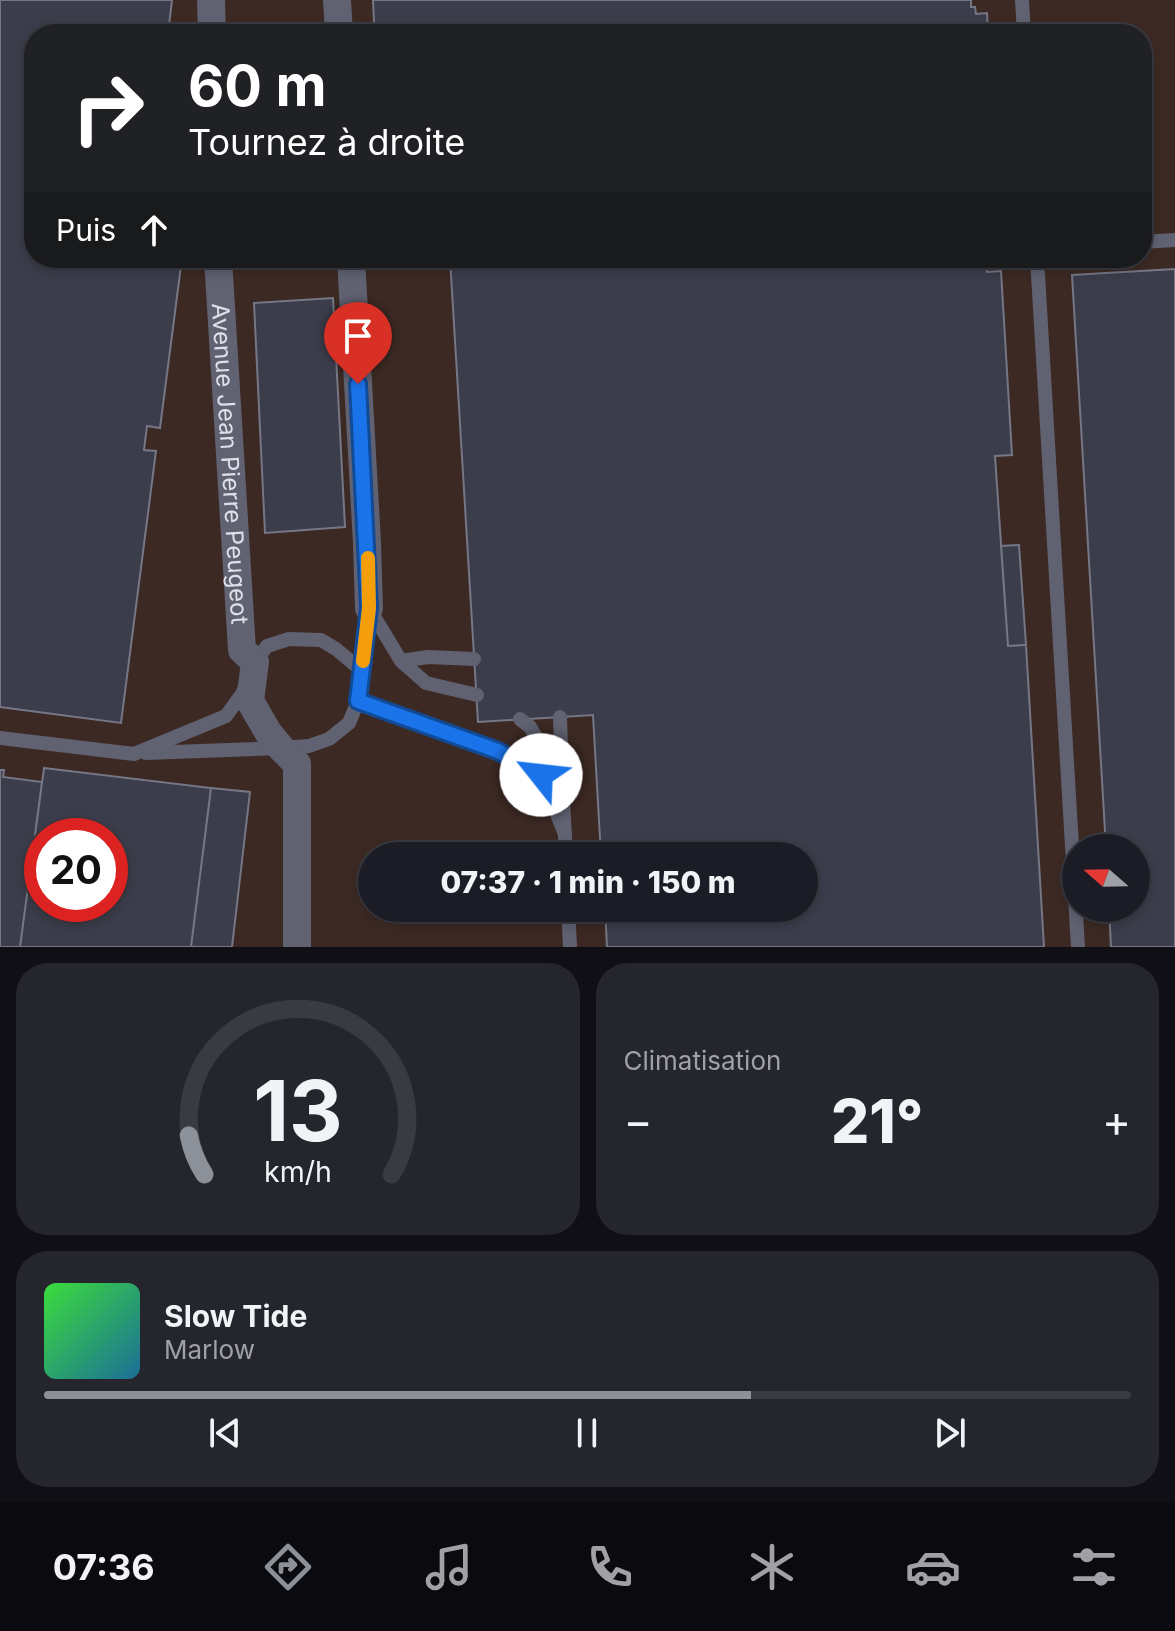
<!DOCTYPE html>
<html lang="fr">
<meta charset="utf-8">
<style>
:root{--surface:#1c1c26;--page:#25252e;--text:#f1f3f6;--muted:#a0a1a7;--line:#3a3a43;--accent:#8c9099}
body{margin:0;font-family:Inter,sans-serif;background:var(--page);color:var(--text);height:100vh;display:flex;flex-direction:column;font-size:30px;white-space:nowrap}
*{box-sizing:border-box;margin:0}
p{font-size:26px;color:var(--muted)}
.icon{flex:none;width:44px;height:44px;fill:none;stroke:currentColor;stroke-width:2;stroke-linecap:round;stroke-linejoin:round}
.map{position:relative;height:947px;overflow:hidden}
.details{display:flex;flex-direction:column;gap:16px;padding:16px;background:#0f0f15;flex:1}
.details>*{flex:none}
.hud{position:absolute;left:24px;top:24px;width:1128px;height:244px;border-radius:32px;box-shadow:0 4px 12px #0003,0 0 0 2px var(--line);background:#202124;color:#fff;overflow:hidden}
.needle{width:52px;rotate:290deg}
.fabs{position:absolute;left:1062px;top:834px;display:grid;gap:16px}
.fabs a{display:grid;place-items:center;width:88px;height:88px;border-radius:50%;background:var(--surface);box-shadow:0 4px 12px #0003,0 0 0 2px var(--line);font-size:40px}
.speed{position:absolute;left:24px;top:818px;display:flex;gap:16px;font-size:40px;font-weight:700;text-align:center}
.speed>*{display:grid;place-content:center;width:104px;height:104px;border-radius:50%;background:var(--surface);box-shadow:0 4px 12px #0003,0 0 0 2px var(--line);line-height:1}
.speed .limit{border:12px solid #d22;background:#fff;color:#111}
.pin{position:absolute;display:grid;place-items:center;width:68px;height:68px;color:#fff;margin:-82px -34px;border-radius:50% 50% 50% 0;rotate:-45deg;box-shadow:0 0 8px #0007}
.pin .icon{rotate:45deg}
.me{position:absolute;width:88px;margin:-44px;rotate:299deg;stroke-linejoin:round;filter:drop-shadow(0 0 6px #0008)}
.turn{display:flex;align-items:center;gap:28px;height:168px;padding:0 32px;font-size:36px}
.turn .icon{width:104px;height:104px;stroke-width:2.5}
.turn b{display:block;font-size:56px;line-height:68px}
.then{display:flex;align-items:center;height:76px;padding:0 32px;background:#0003;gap:16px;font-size:30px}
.big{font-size:60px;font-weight:800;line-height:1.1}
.details .tile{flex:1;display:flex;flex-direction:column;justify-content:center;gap:12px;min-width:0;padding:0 28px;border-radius:32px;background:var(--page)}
.details .dial{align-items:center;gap:0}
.dial svg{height:208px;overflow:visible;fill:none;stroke:var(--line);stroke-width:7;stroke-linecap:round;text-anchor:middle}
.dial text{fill:var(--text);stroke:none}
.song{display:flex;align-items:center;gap:24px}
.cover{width:96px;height:96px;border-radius:12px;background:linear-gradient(135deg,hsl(120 70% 55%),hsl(200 70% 35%))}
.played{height:8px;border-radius:4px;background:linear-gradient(90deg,var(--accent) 65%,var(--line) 65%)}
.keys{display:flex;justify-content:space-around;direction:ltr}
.heat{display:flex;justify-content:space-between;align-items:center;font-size:44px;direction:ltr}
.details .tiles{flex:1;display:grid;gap:16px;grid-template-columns:1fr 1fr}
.tile:last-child{grid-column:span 2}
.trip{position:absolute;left:358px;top:842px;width:460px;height:80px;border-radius:40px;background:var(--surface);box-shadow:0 4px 12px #0003,0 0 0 2px var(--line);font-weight:800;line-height:80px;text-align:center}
.dock{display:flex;height:128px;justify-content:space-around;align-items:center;background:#0b0b0f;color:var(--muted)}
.dock .icon{width:56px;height:56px}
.dock .active{color:var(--accent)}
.dock b{font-size:36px;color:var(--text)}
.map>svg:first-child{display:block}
.industrial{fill:#3c2923;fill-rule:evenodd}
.building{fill:#3c3d4b;stroke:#757786;stroke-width:2;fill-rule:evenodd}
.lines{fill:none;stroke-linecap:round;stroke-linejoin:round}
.lane{stroke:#606171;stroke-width:14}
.street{stroke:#606171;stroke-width:28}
.route-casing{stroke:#114b97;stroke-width:20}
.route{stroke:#1a73e8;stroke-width:14}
.slow{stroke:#f59e0b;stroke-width:14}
.labels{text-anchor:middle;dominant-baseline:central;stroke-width:8;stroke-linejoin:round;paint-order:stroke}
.street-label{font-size:24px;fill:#dedfe8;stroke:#0f0f15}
</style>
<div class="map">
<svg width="1175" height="947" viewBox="0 0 1175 947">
<rect width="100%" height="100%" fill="#252633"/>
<!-- industrial -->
<path class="industrial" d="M0 0H1175V947H0ZM34 34H1142V258H34ZM42 836H110V904H42ZM1076 848H1136V908H1076ZM372 856H804V908H372Z"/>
<!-- building -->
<path class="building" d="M0 0H172L168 34H34V258H182L160 428 147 426 144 450 156 451 121 723 0 707Z
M373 0H971V7H975L976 14 987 13 988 34H436L435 23 420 24V29L384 30 374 22Z
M450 258H986L987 272 1001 271 1012 455 995 456 1008 646 1026 645 1044 947H607L605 908H804V856H601L593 715 478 722Z
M1175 269V947H1111L1109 908H1136V848H1106L1072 275Z
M333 298 345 527 265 533 254 303Z
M1019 545 1026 645 1008 646 1001 546Z
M44 768 211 788 191 947H20ZM42 836H110V904H42Z
M0 770H4L3 777 42 782 20 947H0Z
M211 788 250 792 232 947H191Z"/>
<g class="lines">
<!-- lane -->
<path class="lane" d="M1022 0 1024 34
M1142 242 1175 240
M1037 258 1078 947
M369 608 401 661 428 657 474 659
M401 661 426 683 477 695
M254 664 267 646 289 639 321 640 336 649 361 670
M358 701 498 751 541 775 565 834
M560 717 562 775
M520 719 530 727 562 780 566 856
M0 738 134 754 226 716 242 694 245 687
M146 753 281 748 309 746 329 739 349 723 358 701 369 608
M568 908 570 947"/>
<!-- street -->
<g class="street">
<path d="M211 0 212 34"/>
<path d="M337 0 339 34"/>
<path id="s1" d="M218 258 242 650 255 662 250 701 268 732 281 748 297 764V947"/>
<path d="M351 258 367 543 369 608"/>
</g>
</g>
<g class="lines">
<defs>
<path id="route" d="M358 384 369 608 358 701 498 751 541 775"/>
</defs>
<!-- route casing -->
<use href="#route" class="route-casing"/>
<!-- route -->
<use href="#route" class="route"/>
<!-- slow -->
<path class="slow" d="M363 661 369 608 368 558"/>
</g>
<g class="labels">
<!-- street labels -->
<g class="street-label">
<text stroke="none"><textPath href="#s1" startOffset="206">Avenue Jean Pierre Peugeot</textPath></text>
</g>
</g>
</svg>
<div class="fabs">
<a><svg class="needle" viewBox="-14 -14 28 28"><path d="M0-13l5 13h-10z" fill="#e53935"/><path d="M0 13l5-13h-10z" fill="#a0a1a7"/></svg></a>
</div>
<div class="speed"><div class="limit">20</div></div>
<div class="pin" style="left:358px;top:384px;background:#d93025"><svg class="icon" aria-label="arrive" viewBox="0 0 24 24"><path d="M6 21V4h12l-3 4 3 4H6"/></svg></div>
<svg class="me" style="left:541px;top:775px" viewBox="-20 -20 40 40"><circle r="19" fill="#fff"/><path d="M0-13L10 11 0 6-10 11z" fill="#1a73e8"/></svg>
<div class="trip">07:37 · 1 min · 150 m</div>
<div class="hud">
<div class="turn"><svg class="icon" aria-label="right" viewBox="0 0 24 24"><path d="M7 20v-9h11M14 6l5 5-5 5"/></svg><div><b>60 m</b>Tournez à droite</div></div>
<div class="then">Puis<svg class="icon" aria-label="ahead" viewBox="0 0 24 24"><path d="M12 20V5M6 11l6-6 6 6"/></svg></div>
</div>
</div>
<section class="details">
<div class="tiles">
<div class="tile dial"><svg viewBox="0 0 100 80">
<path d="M14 69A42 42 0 1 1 86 69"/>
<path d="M14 69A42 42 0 0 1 8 54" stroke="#8c9099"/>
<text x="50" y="56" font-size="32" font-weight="700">13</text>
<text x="50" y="72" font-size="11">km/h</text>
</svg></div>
<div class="tile"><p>Climatisation</p>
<div class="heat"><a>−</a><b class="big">21°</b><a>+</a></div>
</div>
<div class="tile">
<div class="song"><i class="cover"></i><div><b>Slow Tide</b><p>Marlow</p></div></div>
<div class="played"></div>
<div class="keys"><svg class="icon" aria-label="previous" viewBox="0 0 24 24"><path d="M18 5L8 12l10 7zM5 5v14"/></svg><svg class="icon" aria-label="pause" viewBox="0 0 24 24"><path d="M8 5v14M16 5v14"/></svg><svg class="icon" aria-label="next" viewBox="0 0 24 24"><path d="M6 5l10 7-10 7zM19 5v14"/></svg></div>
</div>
</div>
</section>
<nav class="dock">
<b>07:36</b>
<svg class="icon active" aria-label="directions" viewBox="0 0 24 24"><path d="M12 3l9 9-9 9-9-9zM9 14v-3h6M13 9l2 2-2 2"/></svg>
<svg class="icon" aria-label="music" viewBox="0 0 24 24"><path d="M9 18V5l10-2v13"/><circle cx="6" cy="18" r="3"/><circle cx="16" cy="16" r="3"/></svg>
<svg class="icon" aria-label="phone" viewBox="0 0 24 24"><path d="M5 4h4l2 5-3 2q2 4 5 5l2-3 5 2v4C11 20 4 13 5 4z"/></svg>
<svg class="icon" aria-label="climate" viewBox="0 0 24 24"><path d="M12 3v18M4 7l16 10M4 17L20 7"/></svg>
<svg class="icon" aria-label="car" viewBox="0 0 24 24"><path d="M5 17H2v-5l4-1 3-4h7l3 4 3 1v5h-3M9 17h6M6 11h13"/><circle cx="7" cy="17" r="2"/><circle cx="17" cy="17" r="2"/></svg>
<svg class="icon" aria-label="filters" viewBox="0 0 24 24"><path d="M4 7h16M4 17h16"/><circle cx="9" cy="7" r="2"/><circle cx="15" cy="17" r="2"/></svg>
</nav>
